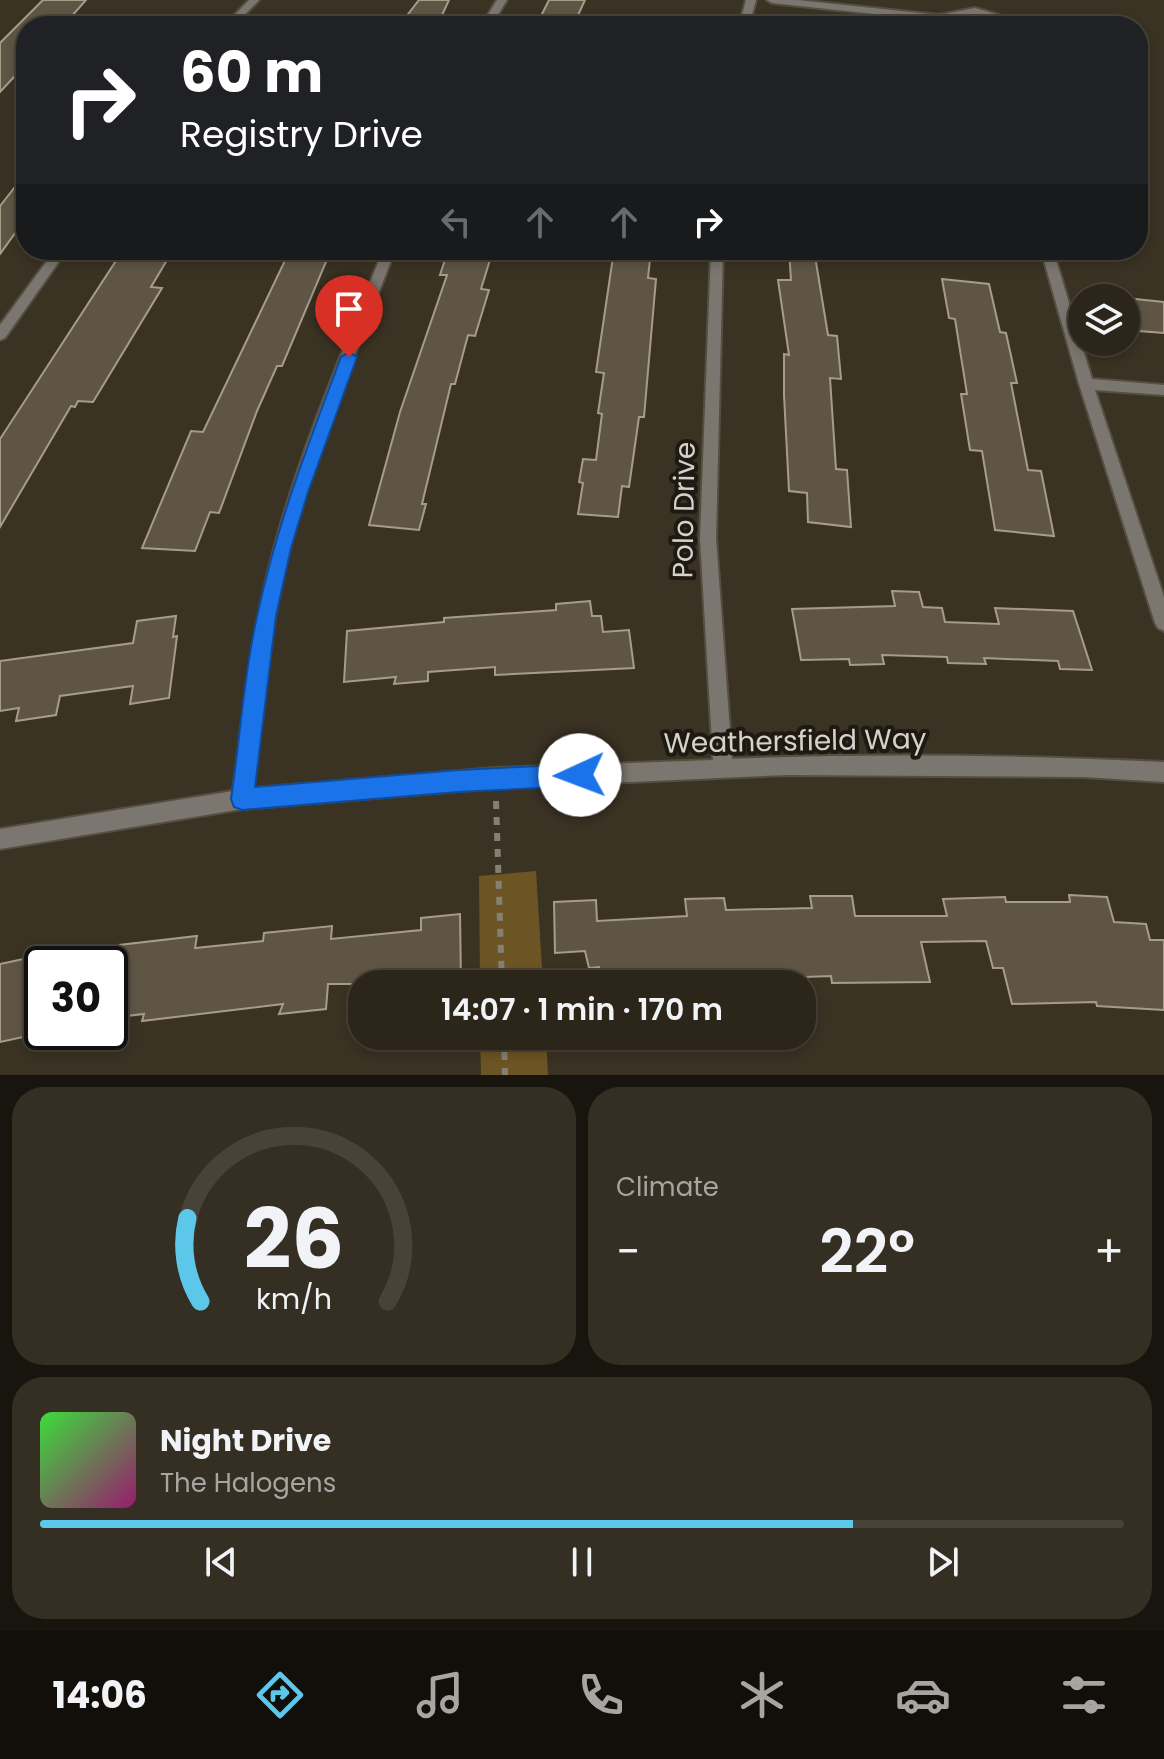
<!DOCTYPE html>
<meta charset="utf-8">
<style>
:root{--surface:#2c261a;--page:#342e23;--text:#f1f3f6;--muted:#a6a5a2;--line:#484339;--accent:#5cc7e8}
body{margin:0;font-family:Poppins,sans-serif;background:var(--page);color:var(--text);height:100vh;display:flex;flex-direction:column;font-size:30px;white-space:nowrap}
*{box-sizing:border-box;margin:0}
p{font-size:26px;color:var(--muted)}
.icon{flex:none;width:44px;height:44px;fill:none;stroke:currentColor;stroke-width:2;stroke-linecap:round;stroke-linejoin:round}
.map{position:relative;height:1075px;overflow:hidden}
.side{display:flex;flex-direction:column;gap:12px;padding:12px;background:#18150e;flex:1}
.side>*{flex:none}
.banner{position:absolute;left:16px;top:16px;width:1132px;height:244px;border-radius:32px;box-shadow:0 4px 12px #0003,0 0 0 2px var(--line);background:#202124;color:#fff;overflow:hidden}
.fabs{position:absolute;left:1068px;top:284px;display:grid;gap:16px}
.fabs a{display:grid;place-items:center;width:72px;height:72px;border-radius:50%;background:var(--surface);box-shadow:0 4px 12px #0003,0 0 0 2px var(--line);font-size:40px}
.speed{position:absolute;left:24px;top:946px;display:flex;gap:16px;font-size:40px;font-weight:700;text-align:center}
.speed>*{display:grid;place-content:center;width:104px;height:104px;border-radius:50%;background:var(--surface);box-shadow:0 4px 12px #0003,0 0 0 2px var(--line);line-height:1}
.speed .limit{border:4px solid #111;border-radius:12px;background:#fff;color:#111}
.pin{position:absolute;display:grid;place-items:center;width:68px;height:68px;color:#fff;margin:-82px -34px;border-radius:50% 50% 50% 0;rotate:-45deg;box-shadow:0 0 8px #0007}
.pin .icon{rotate:45deg}
.me{position:absolute;width:88px;margin:-44px;rotate:268deg;stroke-linejoin:round;filter:drop-shadow(0 0 6px #0008)}
.turn{display:flex;align-items:center;gap:28px;height:168px;padding:0 32px;font-size:36px}
.turn .icon{width:104px;height:104px;stroke-width:2.5}
.turn b{display:block;font-size:56px;line-height:68px}
.lanes{display:flex;align-items:center;height:76px;padding:0 32px;background:#0003;justify-content:center;gap:40px;direction:ltr}
.lanes .off{opacity:.35}
.big{font-size:60px;font-weight:600;line-height:1.1}
.side .widget{flex:1;display:flex;flex-direction:column;justify-content:center;gap:12px;min-width:0;padding:0 28px;border-radius:32px;background:var(--page)}
.side .dial{align-items:center;gap:0}
.dial svg{height:208px;overflow:visible;fill:none;stroke:var(--line);stroke-width:7;stroke-linecap:round;text-anchor:middle}
.dial text{fill:var(--text);stroke:none}
.song{display:flex;align-items:center;gap:24px}
.cover{width:96px;height:96px;border-radius:12px;background:linear-gradient(135deg,hsl(120 70% 55%),hsl(320 70% 35%))}
.played{height:8px;border-radius:4px;background:linear-gradient(90deg,var(--accent) 75%,var(--line) 75%)}
.keys{display:flex;justify-content:space-around;direction:ltr}
.heat{display:flex;justify-content:space-between;align-items:center;font-size:44px;direction:ltr}
.side .tiles{flex:1;display:grid;gap:12px;grid-template-columns:1fr 1fr}
.widget:last-child{grid-column:span 2}
.trip{position:absolute;left:348px;top:970px;width:468px;height:80px;border-radius:32px;background:var(--surface);box-shadow:0 4px 12px #0003,0 0 0 2px var(--line);font-weight:600;line-height:80px;text-align:center}
.tabs{display:flex;height:128px;justify-content:space-around;align-items:center;background:#120f0a;color:var(--muted)}
.tabs .icon{width:56px;height:56px}
.tabs .active{color:var(--accent)}
.tabs b{font-size:36px;color:var(--text)}
.map>svg:first-child{display:block}
.green{fill:#6d5424}
.building{fill:#5e5545;stroke:#a69c8b;stroke-width:2}
.lines{fill:none;stroke-linecap:round;stroke-linejoin:round}
.minor-casing{stroke:#564f41;stroke-width:4}
.path{stroke:#868074;stroke-width:6;stroke-dasharray:8 8;stroke-linecap:butt}
.minor{fill:#7b7770;fill-rule:evenodd}
.route{fill:#1a73e8;stroke:#114b97;stroke-width:2}
.labels{text-anchor:middle;dominant-baseline:central;stroke-width:8;stroke-linejoin:round;paint-order:stroke}
.street-label{font-size:28px;fill:#d7d2c9;stroke:#1e1a13}
</style>
<div class="map">
<svg width="1164" height="1075" viewBox="0 0 1164 1075">
<rect width="100%" height="100%" fill="#3a3223"/>
<!-- green -->
<path class="green" d="M536 871 543 984H480L479 876Z
M480 1036H546L548 1075H481Z"/>
<!-- building -->
<path class="building" d="M43 0H86L63 26H26V64L0 92V43Z
M419 0H449L437 26H399Z
M549 0H585L573 26H536Z
M26 173V218L0 254V206Z
M123 250H173L151 287 162 288 93 402 78 401 75 407 71 406 0 527V439Z
M290 250H331L282 366H277L257 411 219 513 210 512 195 551 142 548 191 431 203 432Z
M448 250H493L481 289 489 290 475 336 468 335 455 384H451L422 504H426L419 530 369 525 400 412 447 275H440Z
M614 250H651L648 278 656 279 644 417H639L629 487 622 486 618 517 578 514 583 483 579 482 583 459 596 460 602 414 598 413 604 373 596 372Z
M789 250H814L828 335 837 336 841 379 830 378 836 469 847 470 851 527 808 522 807 493 789 491 784 395V354L789 355 778 280H791Z
M942 279 989 284 1000 332 1006 333 1017 383H1011L1028 470 1041 471 1054 536 995 530 982 451 970 450 961 394H967L955 319 949 318Z
M1126 298 1164 302V333L1126 330Z
M892 591 919 592 923 607 942 608 945 622 999 624 995 608 1073 611 1092 670 1060 669 1058 661 984 658 986 664 948 663 947 657 882 655 884 664 850 665 849 659 801 660 792 609 895 606Z
M590 601 592 616H601L603 632 629 630 634 668 495 675V667L428 672V681L394 684 396 677 344 682 347 631 444 622V618L556 610V604Z
M176 616 173 637 177 636 169 698 130 704 133 686 60 696 56 715 16 721 19 708 0 711V661L133 643 137 621Z
M1069 895 1107 897 1114 922 1146 924 1150 940H1164V1010L1097 1006 1096 1002 1012 1004 1003 968H993L986 941 921 942 930 982 832 983 831 976 599 984V967L589 968 585 951 555 953 554 902 596 900 597 921 687 916 685 899 724 898 726 910 812 908 810 896H852L855 916H947L943 899 1005 897 1006 902H1070Z
M460 914 461 984H328L326 1009 279 1014 283 1004 142 1021 144 1014 110 1018V957L117 956 119 945 197 936 195 948 263 941 264 933 332 926 331 939 421 930V918Z
M42 955V1033L0 1042V964Z"/>
<g class="lines">
<defs>
<path id="minor" d="M249 0H259L234 26H224Z
M497 0H507L491 26H481Z
M746 0H756L749 26H739Z
M767 0H797L939 15 975 8 999 15 1006 26H996L992 19 975 14 952 18 972 26H957L940 21 772 3Z
M55 250H67L5 338 0 340V325Z
M383 250H395C358 348 317 446 290 548 269 627 263 708 253 788L495 768 713 760 700 538 711 250H723L716 538 732 759C875 753 1021 755 1164 762V782L1084 777 787 775 495 788 242 809 0 849V829L233 791C244 710 252 628 274 549 301 447 344 349 383 250Z
M1041 250H1053L1092 379 1164 385V395L1095 390 1164 597V631L1158 628 1155 623 1079 384Z"/>
</defs>
<!-- minor casing -->
<use href="#minor" class="minor-casing"/>
<!-- path -->
<path class="path" d="M496 801 502 984
M504 1036 505 1075"/>
<!-- minor -->
<use href="#minor" class="minor"/>
</g>
<!-- route -->
<path class="route" d="M349 352 357 357 308 492 291 548 276 616 255 787 458 770 580 764 588 767 591 775 588 783 580 786 458 792 242 810 234 807 231 799C240 738 244 673 258 612 277 524 309 442 341 357Z"/>
<g class="labels">
<!-- street labels -->
<g class="street-label">
<text transform="translate(684 510) rotate(-89)">Polo Drive</text>
<text transform="translate(795 741) rotate(-1)">Weathersfield Way</text>
</g>
</g>
</svg>
<div class="fabs">
<a><svg class="icon" aria-label="layers" viewBox="0 0 24 24"><path d="M12 4l9 5-9 5-9-5zM3 14l9 5 9-5"/></svg></a>
</div>
<div class="speed"><div class="limit">30</div></div>
<div class="pin" style="left:349px;top:357px;background:#d93025"><svg class="icon" aria-label="arrive" viewBox="0 0 24 24"><path d="M6 21V4h12l-3 4 3 4H6"/></svg></div>
<svg class="me" style="left:580px;top:775px" viewBox="-20 -20 40 40"><circle r="19" fill="#fff"/><path d="M0-13L10 11 0 6-10 11z" fill="#1a73e8"/></svg>
<div class="trip">14:07 · 1 min · 170 m</div>
<div class="banner">
<div class="turn"><svg class="icon" aria-label="right" viewBox="0 0 24 24"><path d="M7 20v-9h11M14 6l5 5-5 5"/></svg><div><b>60 m</b>Registry Drive</div></div>
<div class="lanes"><svg class="icon off" aria-label="left" viewBox="0 0 24 24"><path d="M17 20v-9H6M10 6l-5 5 5 5"/></svg><svg class="icon off" aria-label="ahead" viewBox="0 0 24 24"><path d="M12 20V5M6 11l6-6 6 6"/></svg><svg class="icon off" aria-label="ahead" viewBox="0 0 24 24"><path d="M12 20V5M6 11l6-6 6 6"/></svg><svg class="icon" aria-label="right" viewBox="0 0 24 24"><path d="M7 20v-9h11M14 6l5 5-5 5"/></svg></div>
</div>
</div>
<section class="side">
<div class="tiles">
<div class="widget dial"><svg viewBox="0 0 100 80">
<path d="M14 69A42 42 0 1 1 86 69"/>
<path d="M14 69A42 42 0 0 1 9 37" stroke="#5cc7e8"/>
<text x="50" y="56" font-size="32" font-weight="700">26</text>
<text x="50" y="72" font-size="11">km/h</text>
</svg></div>
<div class="widget"><p>Climate</p>
<div class="heat"><a>−</a><b class="big">22°</b><a>+</a></div>
</div>
<div class="widget">
<div class="song"><i class="cover"></i><div><b>Night Drive</b><p>The Halogens</p></div></div>
<div class="played"></div>
<div class="keys"><svg class="icon" aria-label="previous" viewBox="0 0 24 24"><path d="M18 5L8 12l10 7zM5 5v14"/></svg><svg class="icon" aria-label="pause" viewBox="0 0 24 24"><path d="M8 5v14M16 5v14"/></svg><svg class="icon" aria-label="next" viewBox="0 0 24 24"><path d="M6 5l10 7-10 7zM19 5v14"/></svg></div>
</div>
</div>
</section>
<nav class="tabs">
<b>14:06</b>
<svg class="icon active" aria-label="directions" viewBox="0 0 24 24"><path d="M12 3l9 9-9 9-9-9zM9 14v-3h6M13 9l2 2-2 2"/></svg>
<svg class="icon" aria-label="music" viewBox="0 0 24 24"><path d="M9 18V5l10-2v13"/><circle cx="6" cy="18" r="3"/><circle cx="16" cy="16" r="3"/></svg>
<svg class="icon" aria-label="phone" viewBox="0 0 24 24"><path d="M5 4h4l2 5-3 2q2 4 5 5l2-3 5 2v4C11 20 4 13 5 4z"/></svg>
<svg class="icon" aria-label="climate" viewBox="0 0 24 24"><path d="M12 3v18M4 7l16 10M4 17L20 7"/></svg>
<svg class="icon" aria-label="car" viewBox="0 0 24 24"><path d="M5 17H2v-5l4-1 3-4h7l3 4 3 1v5h-3M9 17h6M6 11h13"/><circle cx="7" cy="17" r="2"/><circle cx="17" cy="17" r="2"/></svg>
<svg class="icon" aria-label="filters" viewBox="0 0 24 24"><path d="M4 7h16M4 17h16"/><circle cx="9" cy="7" r="2"/><circle cx="15" cy="17" r="2"/></svg>
</nav>
